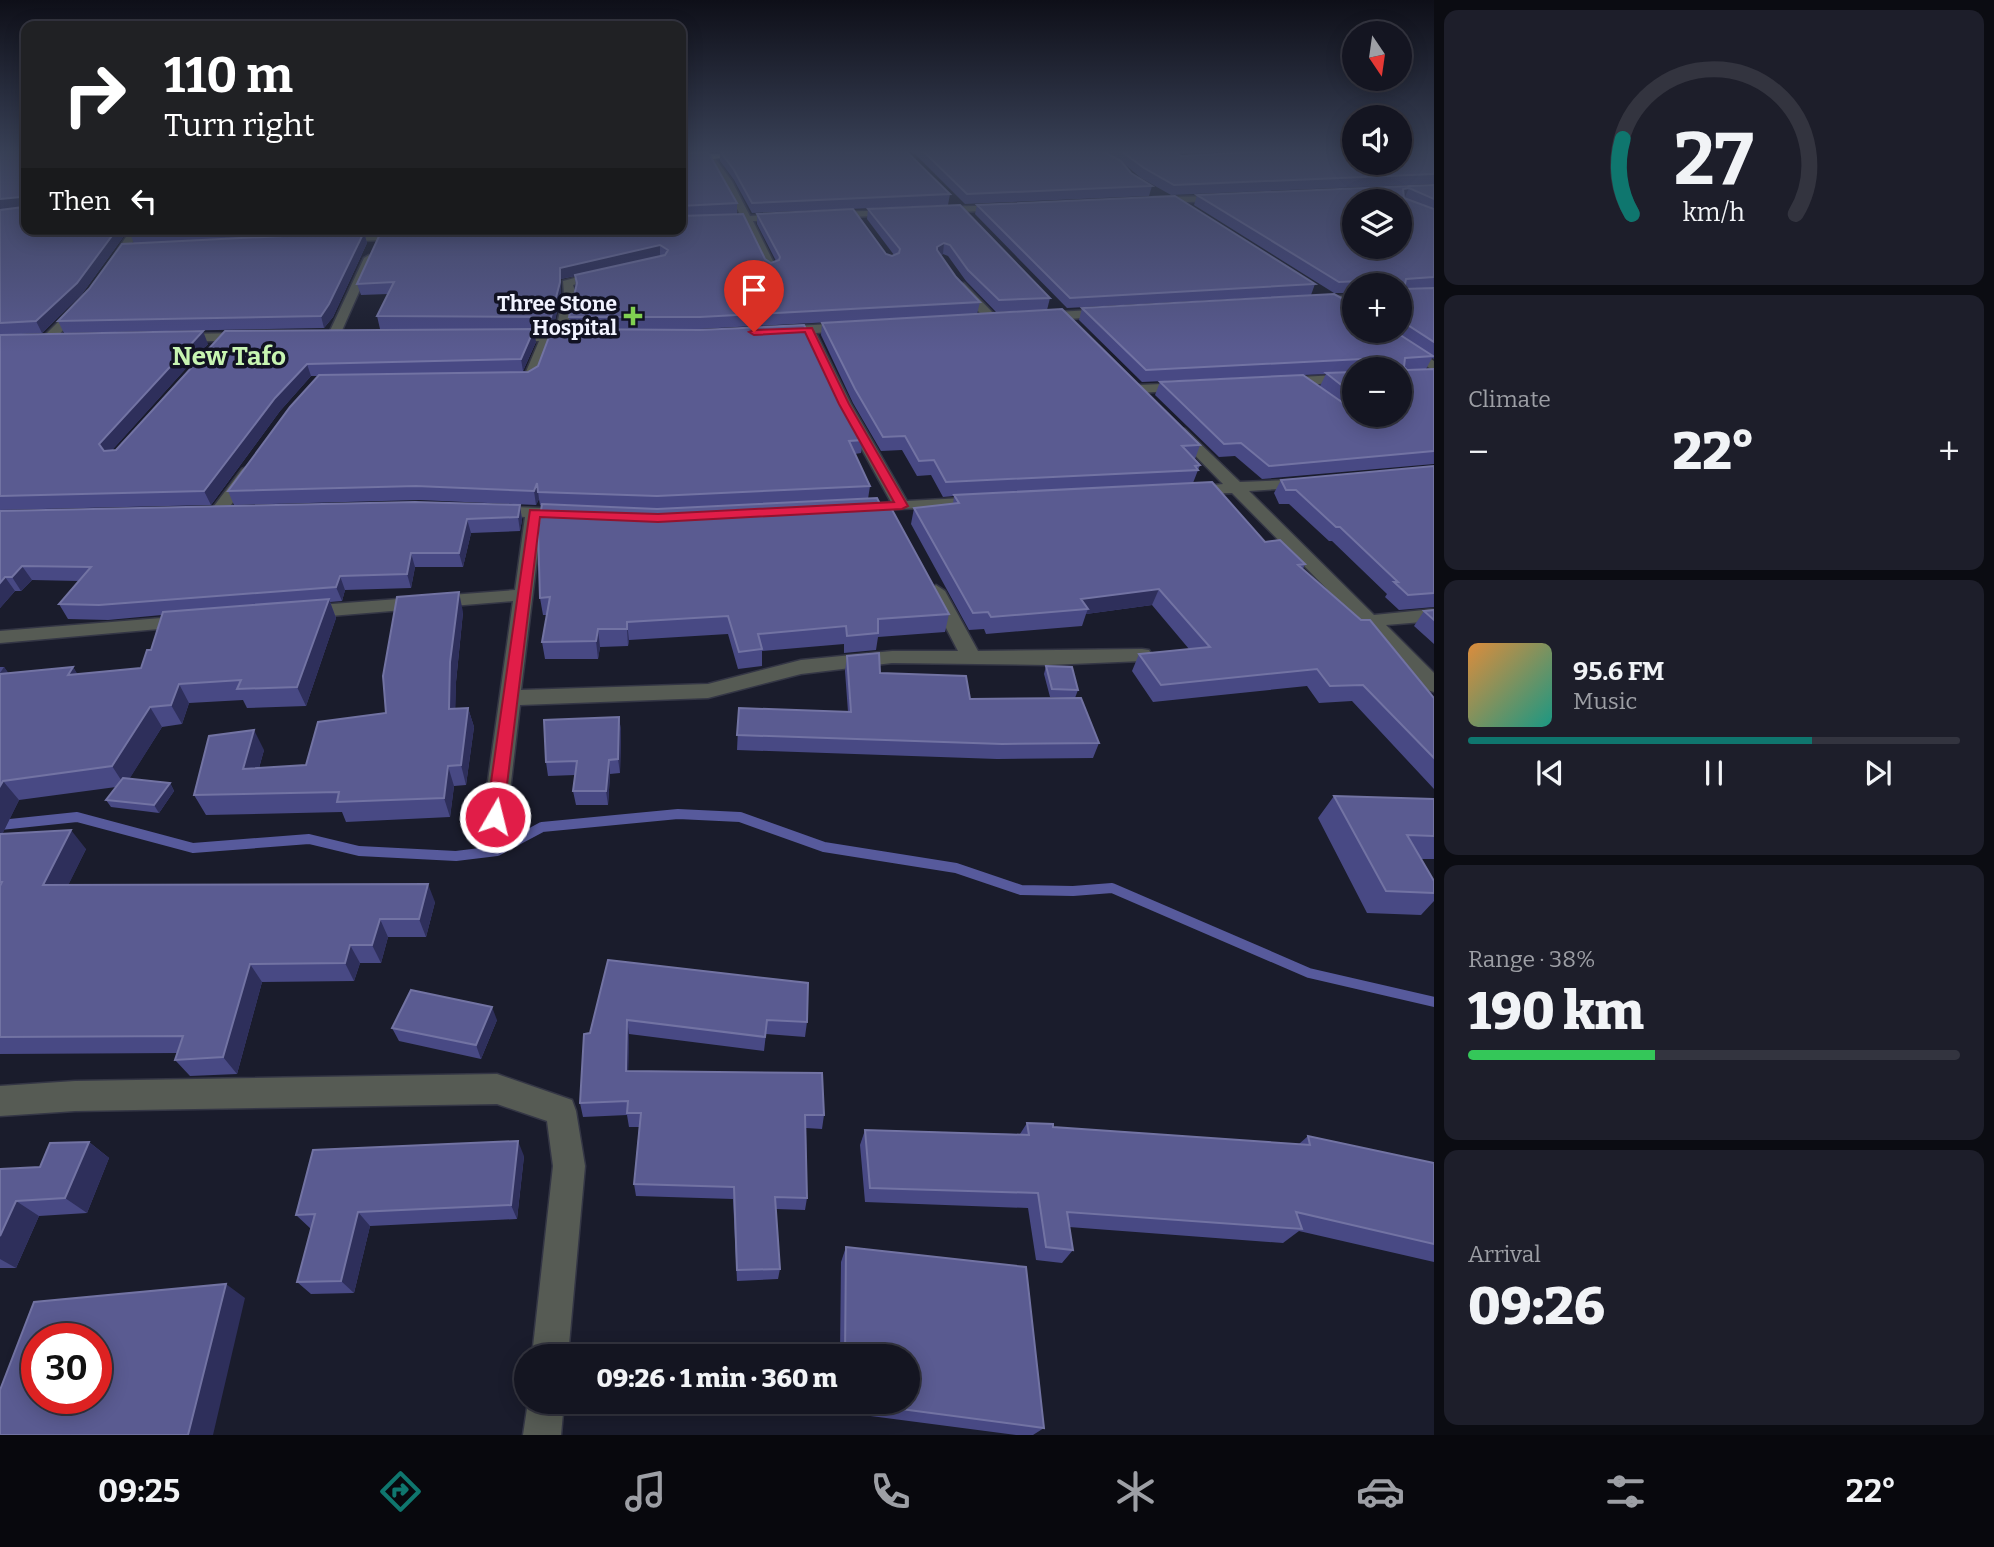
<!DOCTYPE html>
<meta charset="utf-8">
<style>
:root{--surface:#141521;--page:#1d1e2a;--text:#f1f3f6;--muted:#9d9fa5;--line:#33343f;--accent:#0f766e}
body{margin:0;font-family:Bitter,serif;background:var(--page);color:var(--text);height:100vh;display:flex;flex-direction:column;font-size:26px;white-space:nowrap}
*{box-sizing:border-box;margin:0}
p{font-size:23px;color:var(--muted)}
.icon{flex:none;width:38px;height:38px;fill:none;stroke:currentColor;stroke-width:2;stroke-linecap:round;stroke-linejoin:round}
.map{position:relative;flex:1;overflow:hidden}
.drawer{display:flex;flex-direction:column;gap:10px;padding:10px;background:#0b0c12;width:560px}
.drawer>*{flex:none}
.hud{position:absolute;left:21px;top:21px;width:665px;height:214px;border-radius:14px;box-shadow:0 4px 18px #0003,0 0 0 2px var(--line);background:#202124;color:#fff;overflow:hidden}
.needle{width:46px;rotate:167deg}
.fabs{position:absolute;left:1342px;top:21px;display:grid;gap:14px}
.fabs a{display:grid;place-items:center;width:70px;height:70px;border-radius:50%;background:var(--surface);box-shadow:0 4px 18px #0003,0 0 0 2px var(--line);font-size:35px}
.speed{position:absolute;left:21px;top:1323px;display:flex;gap:14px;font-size:35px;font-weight:700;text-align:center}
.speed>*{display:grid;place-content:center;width:91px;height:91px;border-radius:50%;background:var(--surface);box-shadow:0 4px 18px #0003,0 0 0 2px var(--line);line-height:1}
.speed .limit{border:10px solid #d22;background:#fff;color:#111}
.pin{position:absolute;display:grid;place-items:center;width:60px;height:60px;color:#fff;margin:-72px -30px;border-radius:50% 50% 50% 0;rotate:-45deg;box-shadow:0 0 7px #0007}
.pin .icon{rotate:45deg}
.me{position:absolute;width:77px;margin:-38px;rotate:8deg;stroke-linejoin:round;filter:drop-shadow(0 0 5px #0008)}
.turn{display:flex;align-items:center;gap:24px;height:147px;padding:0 28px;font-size:32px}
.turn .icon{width:91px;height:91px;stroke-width:2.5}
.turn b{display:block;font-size:49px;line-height:60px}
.then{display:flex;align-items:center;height:66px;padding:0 28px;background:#0003;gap:14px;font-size:26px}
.big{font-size:52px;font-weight:800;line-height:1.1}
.drawer .tile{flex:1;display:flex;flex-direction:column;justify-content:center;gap:10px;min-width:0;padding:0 24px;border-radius:14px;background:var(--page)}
.drawer .dial{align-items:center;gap:0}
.dial svg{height:182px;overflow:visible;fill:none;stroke:var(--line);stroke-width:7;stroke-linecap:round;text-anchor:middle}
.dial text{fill:var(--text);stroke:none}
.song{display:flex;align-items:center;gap:21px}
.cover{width:84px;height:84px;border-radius:10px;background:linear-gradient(135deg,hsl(30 70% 55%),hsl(170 70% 35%))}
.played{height:7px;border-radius:4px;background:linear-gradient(90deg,var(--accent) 70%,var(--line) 70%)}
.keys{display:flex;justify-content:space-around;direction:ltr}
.heat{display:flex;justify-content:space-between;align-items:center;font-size:38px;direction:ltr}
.charge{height:10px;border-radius:5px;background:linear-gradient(90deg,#34c759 38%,var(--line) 0)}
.trip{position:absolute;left:514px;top:1344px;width:406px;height:70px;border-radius:35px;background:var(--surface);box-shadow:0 4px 18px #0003,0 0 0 2px var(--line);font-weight:800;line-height:70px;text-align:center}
.tabs{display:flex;height:112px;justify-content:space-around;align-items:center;background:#08080d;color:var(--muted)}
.tabs .icon{width:49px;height:49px}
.tabs .current{color:var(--accent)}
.tabs b{font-size:32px;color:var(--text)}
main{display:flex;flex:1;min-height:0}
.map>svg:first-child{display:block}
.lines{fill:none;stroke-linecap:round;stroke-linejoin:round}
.stream{stroke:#575a9c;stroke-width:10}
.minor-casing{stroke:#343645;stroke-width:3}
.highway-casing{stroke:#343645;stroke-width:3}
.minor{fill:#565b54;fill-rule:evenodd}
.highway{fill:#a6b3a0;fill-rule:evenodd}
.wall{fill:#484984;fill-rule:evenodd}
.shaded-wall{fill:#2e2f5b}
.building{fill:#5a5b91;stroke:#7273a3;stroke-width:2;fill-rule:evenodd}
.route{fill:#e11d48;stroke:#92132f;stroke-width:2}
.poi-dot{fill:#80d051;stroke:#111222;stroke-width:2.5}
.labels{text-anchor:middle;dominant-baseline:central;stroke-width:7;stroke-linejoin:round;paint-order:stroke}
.far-poi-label{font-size:21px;font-weight:bold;fill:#f1f3ff;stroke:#111222;text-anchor:end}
.far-district-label{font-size:26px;font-weight:bold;fill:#c7f4b1;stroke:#111222}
</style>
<main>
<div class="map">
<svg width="1434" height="1435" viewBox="0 0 1434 1435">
<rect width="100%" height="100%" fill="#1a1c2c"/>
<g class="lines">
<!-- stream -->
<path class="stream" d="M0 825 77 817 193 848 309 839 359 851 456 856 497 851 542 827 678 814 740 817 824 847 956 868 1021 890 1073 891 1112 888 1309 973 1434 1002"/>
<defs>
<path id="minor" d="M712 154 732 181 750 216 785 214 790 217 785 220 753 221 777 269 776 271 767 269 744 222 681 225V219L741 216 708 157Z
M1225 196 1227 198 1222 201 1153 203 1148 200 1153 197Z
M1008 205 1010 207 1005 210 936 213 931 210 936 207Z
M900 210 902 212 897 215 828 218 823 215 828 212Z
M131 229H141L117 267H109L108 265Z
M409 234 410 236 405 239 339 242 334 239 339 236Z
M369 255 374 258 340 335 334 339 330 338 328 335 364 258Z
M601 271 607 274 605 276 573 285 576 294 567 333 579 334V340L552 341 535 381 510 382V376L525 374 539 341H506L502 340V334L555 333 564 294 563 281Z
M956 283H964L996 316V322H988L956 287Z
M1354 295V301L1317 304 1311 301 1317 298Z
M75 305 85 307 51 343H43V337Z
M1107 309 1113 313 1111 316 1041 321 1035 317 1041 313Z
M848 323 852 324V330L816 333 851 404 907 501 981 497 989 502 987 505 857 511 855 508 857 505 891 502 837 404 804 333 779 335 773 331 779 327Z
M1374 331H1388L1434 361V371Z
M246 333 250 334V340L177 342 171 338 177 334Z
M1354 374V382L1283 386 1276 382 1283 378Z
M1185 383 1192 387 1190 390 1138 393 1131 389 1138 385Z
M1180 428 1185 429 1240 482 1312 479 1314 482 1312 485 1306 487 1249 491 1374 615 1434 609V621L1386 625 1434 673V692L1427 690 1232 493 1185 494 1183 491 1185 488 1223 484 1175 435 1173 432 1175 429Z
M247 467 255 472 223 516H211L209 513 211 510 242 469Z
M492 506 568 509 576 514 568 519 542 518 521 690 708 684 801 660 892 651H958L927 591 936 585 945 591 978 651 1142 649 1149 650 1152 655 1149 660 1142 661 1048 665 892 663 801 674 708 698 520 705 507 817 503 823 495 826 487 823 483 817 513 601 306 618 297 612 306 606 515 590 525 517 486 514 484 511Z
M186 616 193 618 195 622 193 626 0 643V631Z
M497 1074 572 1100 576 1111 585 1166 568 1356H532L553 1166 547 1121 497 1104 75 1111 0 1116V1086L75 1081Z
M528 1402H564L561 1435H523Z"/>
<path id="highway" d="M766 151H801L797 153 681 161V156Z"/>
</defs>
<!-- minor casing -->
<use href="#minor" class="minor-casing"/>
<!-- highway casing -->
<use href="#highway" class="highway-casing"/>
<!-- minor -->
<use href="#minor" class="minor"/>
<!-- highway -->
<use href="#highway" class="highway"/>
</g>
<!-- wall -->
<path class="wall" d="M26 151V229H129L82 294 42 333 0 335V210Z
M720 151 950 194 948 205 752 213 734 180 720 161Z
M912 151H1254L1179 154 1181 156 1434 151V184L1171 195 1141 178 1122 162 1131 173 1152 186 1149 196 965 204Z
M681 154 737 203V214L689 216 771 263 776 261 757 224V214L892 256 894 255 867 219 868 209 960 205 1050 298 1047 310 996 312 966 281 948 256 943 254 940 256 956 277 980 302 977 314 700 329H570L569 317 576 287 575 276 561 279V294L553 329 836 392 863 440 861 453 855 454 870 486 868 499 881 506 949 614 945 632 878 637 876 650 844 653V644L762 651V666L738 669 728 634 629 640 628 646 600 647 598 659H545L542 642 547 615H543L540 598 542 506 540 505 539 499 536 505 419 500 234 505 228 491 318 376H311L280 411 211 505 0 510V335L208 344 112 450H116L225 331 536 342 523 371 528 372 538 366 552 329H380L377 316 388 294 361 295 357 284 681 229Z
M1434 185V359L1432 358 1426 369 1407 370 1434 369V464L1262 479 1235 456 1219 457 1155 395 1160 382 1320 386 1326 374 1142 382 1079 320 1082 308 1351 303 1354 296V331H1400V285H1354V293H1334L1194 205 1197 195ZM1354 369H1400L1354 415Z
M977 205 1315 284 1311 295 1067 308 975 214Z
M132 229H415L364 232 367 243 333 317 324 328 64 333 58 321 134 244 130 233Z
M822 323 1200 445 1195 459 1200 465 1193 483 1265 542 1305 564 1303 569 1434 698V789L1352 701 1319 703 1307 686 1153 702 1132 671 1139 654 1189 649 1152 605 1086 614 1082 626 986 634 984 629 969 630 911 524 914 508 953 504 954 496 943 497 931 475 917 476 902 450 881 451 853 403 821 335Z
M1434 466V607L1399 610 1385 597 1387 594 1332 541H1329L1289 504H1279L1274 493 1281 480Z
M520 505 522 520 520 531 471 533 463 567H415L411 588 345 590 342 601 330 602 336 618 306 706 247 708 243 700 189 703 182 724 162 727 129 779 170 783 174 791 159 813 111 807 106 800 116 787 19 800 2 834 86 849 68 885 435 902 426 937H388L381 963H360L354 981 262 982 237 1074 190 1076 175 1060 178 1053 0 1054V667H4L8 673 73 667 77 674 141 668 151 650 162 615 108 620 68 619 59 604 79 581 32 580 21 591H15L0 608V511Z
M1434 610V644L1414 626 1424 611Z
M463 612 456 682 455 708H468L474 727 466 785 454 786 450 817 346 822 342 812 206 815 194 795 264 750 259 768 306 765 386 713Z
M847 656 880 673 970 699 1074 698 1050 697 1044 674 1046 666 1078 690 1075 698 1099 743 1093 758 997 759 737 750 739 708 848 712 845 671Z
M619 717 621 731 620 773 610 774 608 805H576L573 791 575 775 548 776 546 762Z
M1334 796 1434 799V859H1420L1434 881V901L1421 915 1367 913 1318 818Z
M608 960 807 1022 805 1037 766 1034 764 1051 629 1034 628 1071 824 1115 822 1129 806 1128 807 1198 805 1210 776 1209 780 1269 778 1279 737 1281 733 1199 636 1196 634 1184 639 1127H629L627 1115 583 1117 580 1103 590 1033Z
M497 1020 481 1059 399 1041 392 1028Z
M1027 1123 1053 1127 1299 1144 1308 1136 1434 1163V1262L1299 1231 1283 1243 1069 1227 1073 1250 1062 1263 1036 1260 1028 1208 865 1202 860 1145 865 1130 1020 1134Z
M89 1142 109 1158 87 1213 39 1216 16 1268H0V1169L40 1167Z
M524 1156 517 1219 370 1226 354 1293 311 1294 297 1282 311 1229 296 1215Z
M846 1247 1044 1428 1033 1435H1016L840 1412V1402H908V1356H840L841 1262Z"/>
<!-- shaded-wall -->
<path class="shaded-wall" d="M681 151H727L681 153Z
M840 151H873L839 157Z
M1409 188 1404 199 1403 189Z
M21 197 26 207 0 209V199Z
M117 229H129L82 294 42 333 36 321Z
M364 232 367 243 333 317 324 328 321 316Z
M944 243 943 254 936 258 937 247Z
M660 245V256L561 279V294L553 329 551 317 560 268Z
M534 329 536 342 523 371 521 359Z
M203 331 208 344 106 457 99 444Z
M307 364 311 376 280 411 211 505 204 491 275 398Z
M537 483 539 499 536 505 534 491Z
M520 505 522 520 520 531 518 517Z
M467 519 471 533 463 567 459 553Z
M411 553 415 567 411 588 407 574Z
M22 566 32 580 21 591 12 577Z
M340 576 345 590 342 601 336 587Z
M5 577 15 591 0 608V583Z
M1159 589 1152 605 1086 614 1088 609 1081 599Z
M459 592 463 612 456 682 455 729 449 709 450 662Z
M329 599 336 618 306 706 297 687Z
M627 622 629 640 628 646 627 629Z
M598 629 600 647 598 659 596 641Z
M4 667 18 686 13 693 0 673Z
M73 667 85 686 68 675Z
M179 684 189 703 182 724 171 705Z
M150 707 162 727 125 786 112 766Z
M468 708 474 727 466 785 461 765Z
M619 717 621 731 620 773 618 759Z
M254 730 264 750 253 789 243 769Z
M609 760 610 774 608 805 606 791Z
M448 766 454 786 450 817 444 798Z
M3 781 19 800 0 839V786Z
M170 783 174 791 159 813 154 805Z
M71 830 86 849 59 904 43 885Z
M428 884 435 902 426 937 419 919Z
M380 919 388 937 381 963 372 945Z
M350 945 360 963 354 981 345 963Z
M250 964 262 982 237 1074 223 1057Z
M492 1007 497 1020 481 1059 476 1045Z
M627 1020 629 1034 628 1085 626 1071Z
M518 1141 524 1156 517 1219 511 1205Z
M89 1142 109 1158 87 1213 65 1198Z
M16 1201 39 1216 16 1268 0 1259V1236Z
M358 1212 370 1226 354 1293 341 1281Z
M226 1284 245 1298 213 1435H188Z"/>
<!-- building -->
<path class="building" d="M0 151H26V229H117L77 283 36 321 0 323V210L23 207 24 200 21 197 0 199Z
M720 151H844L847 153 877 151H906L950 194 752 203 734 170Z
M923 151H1102L1121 161 1131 173 1152 186 967 194Z
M1121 151H1174L1181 156 1273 151H1354V163H1400V151H1434V174L1174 185 1144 168Z
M708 152 737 203 681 206V154Z
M1434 185V199L1409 188 1403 189 1404 198 1434 209V277L1406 279 1404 289 1434 288V342L1400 320V285H1361V281L1339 282 1197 195ZM1354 201H1400V247H1354Z
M1175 196 1315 284 1070 298 977 205Z
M960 205 1050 298 999 300 968 270 950 245 944 243 937 247V250L956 277 980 302 700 317H569L577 283 575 275 665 255 668 250 660 245 560 268V282L551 317 377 316 394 282 357 284 381 232 428 229H681V216L743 214 765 259 771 263 779 260 780 257 757 214 853 209 886 254 892 256 899 253 900 249 868 209Z
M132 229H207L130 233Z
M364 232 329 304 321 316 58 321 89 289 122 244Z
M1334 294 1354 305V331H1394L1433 356 1405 358 1404 367 1407 370 1434 369V451L1269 466 1241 443 1224 444 1160 382 1303 375 1349 407 1354 406V415H1400V369H1363L1362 359 1146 370 1082 308Z
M1062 309 1200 445 1182 446 1200 465 1195 466 1198 470 946 482 934 460 919 461 905 436 883 437 855 389 822 323Z
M804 325 836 392 863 440 849 441 870 486 657 496 538 492 537 483 534 491 416 486 228 491 290 407 319 375 528 372 538 366 552 329 700 330Z
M534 329 521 359 307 364 275 398 204 491 0 496V335L203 331 99 444 104 451 116 450 225 331Z
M1354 372V395L1326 373Z
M1434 466V593L1408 595 1394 582H1398L1340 527H1336L1296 490H1286L1281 480Z
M1212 482 1265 542 1280 540 1305 564 1298 565 1361 620H1370L1434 698V758L1363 685 1330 686 1317 669 1161 685 1139 654 1210 647 1159 589 1081 599 1088 609 991 617 988 612 973 613 914 508 959 503 954 495Z
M877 498 881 506H890L949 614 878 619V633L847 636 846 626 758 634 762 649 739 652 728 616 627 622V629H598L596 641 542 642 550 597 540 598 538 530 542 504 657 509Z
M415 502 520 505 518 517 467 519 459 553H411L407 574 340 576 336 587 99 605 59 604 91 567 22 566 12 577H5L0 583V511Z
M459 592 450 662 449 709 468 708 461 765 448 766 444 798 337 802 339 792 194 795 209 736 254 730 243 769 306 765 318 722 386 713 383 676 397 597Z
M329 599 297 687 237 689 241 680 179 684 171 705 150 707 112 766 3 781 0 786V674L73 667 68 675 141 668 147 650H151L163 612Z
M1434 610V620L1424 611Z
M879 653 880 673 966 676 970 699 1081 698 1099 743 1002 744 737 735 739 708 851 712 847 656Z
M1046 666 1072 667 1078 690 1052 689Z
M619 717 618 759 609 760 606 791H573L577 761 546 762 544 720Z
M123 778 170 783 154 805 106 800Z
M1334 796 1434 799V836L1407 835 1434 881V893L1386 891Z
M71 830 43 885 428 884 419 919H380L372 945H350L345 963 250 964 223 1057 175 1060 183 1036 0 1037V886L2 882H0V834Z
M608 960 808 983 807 1022 767 1020 765 1037 627 1020 626 1071 822 1073 824 1115H805L807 1198 775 1197 780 1269 737 1270 734 1187 634 1184 641 1113H627L628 1101 580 1103 584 1034 590 1033Z
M411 990 492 1007 476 1045 392 1028Z
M1027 1123 1053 1124V1127L1310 1145 1308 1136 1434 1163V1244L1296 1212 1302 1229 1067 1212 1073 1250 1046 1247 1038 1193 870 1188 865 1130 1029 1135Z
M518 1141 511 1205 358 1212 341 1281 297 1282 315 1214 296 1215 313 1150Z
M89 1142 65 1198 16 1201 0 1236V1169L40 1167 50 1143Z
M846 1247 1026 1267 1044 1428 848 1402H908V1356H845Z
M226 1284 188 1435H0V1390L34 1302ZM37 1339H96V1398H37Z"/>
<!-- sky -->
<linearGradient id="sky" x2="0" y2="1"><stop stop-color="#0e0f18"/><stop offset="0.43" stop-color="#384056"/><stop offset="1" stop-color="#384056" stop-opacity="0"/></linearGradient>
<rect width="1434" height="352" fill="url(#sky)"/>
<!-- route -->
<path class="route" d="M812 328 849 404 908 506 902 509 658 522 540 517 503 817 501 822H488L486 817 530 510 658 514 894 502 839 404 805 332 754 335 749 332 754 330Z"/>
<!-- markers -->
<path class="poi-dot" d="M629.5 305.5h7v7h7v7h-7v7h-7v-7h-7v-7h7z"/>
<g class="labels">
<!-- far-poi labels -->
<g class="far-poi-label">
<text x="617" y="304">Three Stone<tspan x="617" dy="24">Hospital</tspan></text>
</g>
<!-- far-district labels -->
<g class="far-district-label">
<text x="229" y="356">New Tafo</text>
</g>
</g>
</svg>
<div class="fabs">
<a><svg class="needle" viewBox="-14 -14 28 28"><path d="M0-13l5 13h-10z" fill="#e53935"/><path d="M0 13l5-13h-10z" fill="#9d9fa5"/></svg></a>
<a><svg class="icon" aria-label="sound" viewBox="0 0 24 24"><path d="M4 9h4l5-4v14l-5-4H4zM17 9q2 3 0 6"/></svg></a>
<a><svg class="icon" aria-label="layers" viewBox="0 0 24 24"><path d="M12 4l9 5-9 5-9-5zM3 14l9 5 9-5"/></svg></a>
<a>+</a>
<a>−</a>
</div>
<div class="speed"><div class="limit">30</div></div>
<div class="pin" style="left:754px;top:332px;background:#d93025"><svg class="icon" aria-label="arrive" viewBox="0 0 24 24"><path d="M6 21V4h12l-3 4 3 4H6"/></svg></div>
<svg class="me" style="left:495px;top:817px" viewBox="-20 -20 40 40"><circle r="17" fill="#e11d48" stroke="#fff" stroke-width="3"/><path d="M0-11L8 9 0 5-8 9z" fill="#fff"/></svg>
<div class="trip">09:26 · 1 min · 360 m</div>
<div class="hud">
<div class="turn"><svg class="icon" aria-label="right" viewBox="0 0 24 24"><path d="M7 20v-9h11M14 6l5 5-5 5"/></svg><div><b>110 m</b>Turn right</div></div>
<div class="then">Then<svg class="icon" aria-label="left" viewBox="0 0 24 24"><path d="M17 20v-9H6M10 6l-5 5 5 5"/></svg></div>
</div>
</div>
<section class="drawer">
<div class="tile dial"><svg viewBox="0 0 100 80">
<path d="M14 69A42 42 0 1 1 86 69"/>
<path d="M14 69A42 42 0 0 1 10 36" stroke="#0f766e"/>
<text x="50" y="56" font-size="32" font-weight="700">27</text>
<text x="50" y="72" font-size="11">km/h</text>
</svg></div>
<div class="tile"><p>Climate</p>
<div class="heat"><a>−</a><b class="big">22°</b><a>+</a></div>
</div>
<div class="tile">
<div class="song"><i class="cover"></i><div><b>95.6 FM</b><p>Music</p></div></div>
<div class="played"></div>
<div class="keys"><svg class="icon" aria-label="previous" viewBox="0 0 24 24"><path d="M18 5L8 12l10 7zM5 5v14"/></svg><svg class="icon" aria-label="pause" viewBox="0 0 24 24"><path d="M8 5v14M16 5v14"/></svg><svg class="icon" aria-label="next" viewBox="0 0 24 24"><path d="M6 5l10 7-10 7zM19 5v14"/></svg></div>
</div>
<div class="tile"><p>Range · 38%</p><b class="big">190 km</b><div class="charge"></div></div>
<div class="tile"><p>Arrival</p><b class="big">09:26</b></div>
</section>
</main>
<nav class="tabs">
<b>09:25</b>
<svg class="icon current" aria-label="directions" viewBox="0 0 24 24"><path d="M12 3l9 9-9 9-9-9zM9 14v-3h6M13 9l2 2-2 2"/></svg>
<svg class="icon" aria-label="music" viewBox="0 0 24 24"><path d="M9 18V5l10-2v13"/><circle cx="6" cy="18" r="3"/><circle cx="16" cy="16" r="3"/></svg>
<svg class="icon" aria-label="phone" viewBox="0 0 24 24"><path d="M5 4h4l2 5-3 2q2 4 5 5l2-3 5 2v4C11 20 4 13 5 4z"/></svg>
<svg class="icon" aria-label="climate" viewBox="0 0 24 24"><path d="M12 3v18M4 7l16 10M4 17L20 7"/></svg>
<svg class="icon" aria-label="car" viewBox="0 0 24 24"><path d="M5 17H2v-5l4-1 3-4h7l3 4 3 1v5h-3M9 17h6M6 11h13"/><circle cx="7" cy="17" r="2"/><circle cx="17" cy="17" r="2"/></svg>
<svg class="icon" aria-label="filters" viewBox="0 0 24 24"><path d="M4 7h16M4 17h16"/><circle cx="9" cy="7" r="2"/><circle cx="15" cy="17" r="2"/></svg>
<b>22°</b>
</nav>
